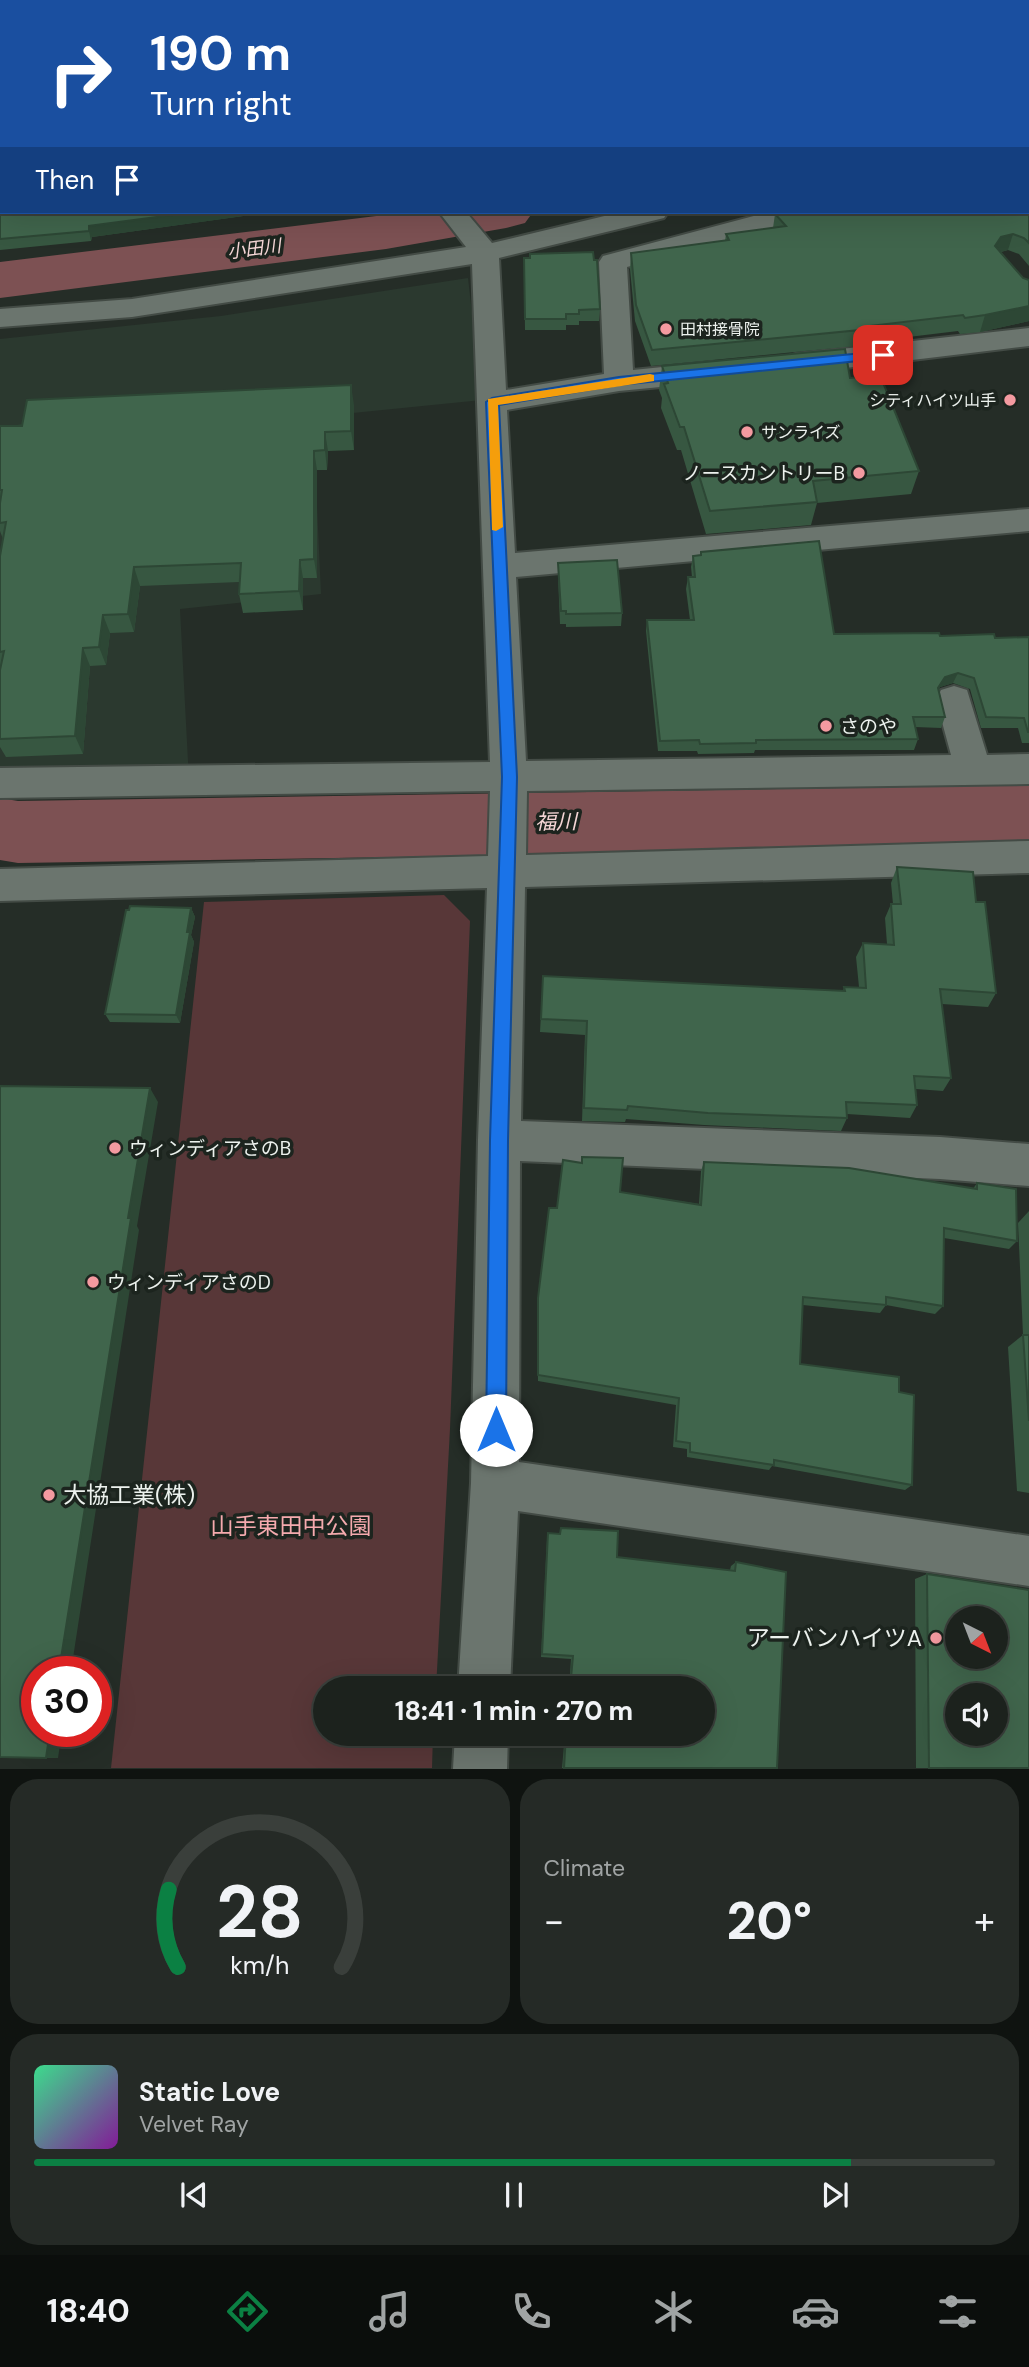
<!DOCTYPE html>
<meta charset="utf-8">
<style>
:root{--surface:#1c221d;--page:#252a26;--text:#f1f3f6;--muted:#a0a4a4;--line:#3a3f3b;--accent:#0b8043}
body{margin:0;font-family:"DM Sans","Noto Sans JP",sans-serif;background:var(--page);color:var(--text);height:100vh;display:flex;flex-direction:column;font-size:26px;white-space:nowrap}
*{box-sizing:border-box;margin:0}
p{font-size:23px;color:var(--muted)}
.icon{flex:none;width:38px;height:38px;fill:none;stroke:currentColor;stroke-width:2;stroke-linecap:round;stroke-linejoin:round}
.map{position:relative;height:1769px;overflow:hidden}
.panel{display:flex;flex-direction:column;gap:10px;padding:10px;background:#0f1310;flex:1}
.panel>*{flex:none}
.top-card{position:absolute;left:0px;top:0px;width:1029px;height:214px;box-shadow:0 7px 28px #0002,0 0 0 2px var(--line);background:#1a4fa0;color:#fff;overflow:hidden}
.needle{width:46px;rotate:138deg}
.tools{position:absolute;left:945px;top:1606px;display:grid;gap:14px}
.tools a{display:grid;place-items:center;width:63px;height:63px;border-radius:50%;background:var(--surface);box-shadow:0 7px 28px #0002,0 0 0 2px var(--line);font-size:35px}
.speed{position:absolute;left:21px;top:1656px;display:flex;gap:14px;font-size:35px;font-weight:700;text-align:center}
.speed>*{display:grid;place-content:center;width:91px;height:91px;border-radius:50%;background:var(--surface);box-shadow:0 7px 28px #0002,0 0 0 2px var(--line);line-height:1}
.speed .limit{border:10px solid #d22;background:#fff;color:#111}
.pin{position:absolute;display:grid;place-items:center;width:60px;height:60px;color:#fff;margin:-30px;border-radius:14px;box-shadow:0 4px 10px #0006}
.me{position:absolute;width:77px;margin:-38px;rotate:0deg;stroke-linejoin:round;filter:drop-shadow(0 0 5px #0008)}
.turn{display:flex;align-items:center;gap:24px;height:147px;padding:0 35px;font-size:32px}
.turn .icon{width:91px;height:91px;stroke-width:2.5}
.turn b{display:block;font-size:49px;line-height:60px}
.then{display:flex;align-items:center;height:66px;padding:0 35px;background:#0003;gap:14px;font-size:26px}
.big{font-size:52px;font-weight:800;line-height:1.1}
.panel .widget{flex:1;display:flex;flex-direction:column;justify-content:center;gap:10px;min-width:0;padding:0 24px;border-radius:28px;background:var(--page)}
.panel .dial{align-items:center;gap:0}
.dial svg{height:182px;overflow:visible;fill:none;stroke:var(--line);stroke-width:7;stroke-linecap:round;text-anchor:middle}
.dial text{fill:var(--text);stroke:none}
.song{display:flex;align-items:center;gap:21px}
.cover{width:84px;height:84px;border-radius:10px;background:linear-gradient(135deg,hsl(150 70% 55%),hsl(290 70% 35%))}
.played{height:7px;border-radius:4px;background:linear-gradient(90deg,var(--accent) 85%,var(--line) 85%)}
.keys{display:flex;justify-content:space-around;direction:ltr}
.heat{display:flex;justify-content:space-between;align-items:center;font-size:38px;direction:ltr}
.panel .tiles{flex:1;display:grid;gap:10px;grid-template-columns:1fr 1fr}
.widget:last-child{grid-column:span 2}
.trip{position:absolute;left:313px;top:1676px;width:402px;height:70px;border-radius:35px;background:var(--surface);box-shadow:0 7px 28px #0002,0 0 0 2px var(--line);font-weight:800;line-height:70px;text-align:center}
.tabs{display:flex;height:112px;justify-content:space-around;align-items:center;background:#0b0e0c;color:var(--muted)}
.tabs .icon{width:49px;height:49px}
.tabs .current{color:var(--accent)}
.tabs b{font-size:32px;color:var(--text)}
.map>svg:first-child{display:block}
.built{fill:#2b392f}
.green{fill:#583738}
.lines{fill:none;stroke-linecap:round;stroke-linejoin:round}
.stream{fill:#7d5153;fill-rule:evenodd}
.river{fill:#7d5153;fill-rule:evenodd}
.minor-casing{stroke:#434b45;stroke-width:4}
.minor{fill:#6b756e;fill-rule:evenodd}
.wall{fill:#375741}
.shaded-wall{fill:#2d4735}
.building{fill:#40654c;stroke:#2d4735;stroke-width:2;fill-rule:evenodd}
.route{fill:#1a73e8;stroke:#114b97;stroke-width:2}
.slow{fill:#f59e0b}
.poi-dot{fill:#f49aa0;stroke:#1c241e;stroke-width:2.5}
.labels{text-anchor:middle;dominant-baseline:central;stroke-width:7;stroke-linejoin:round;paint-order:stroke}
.far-poi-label{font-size:16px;fill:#ecf1ed;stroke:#1c241e;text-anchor:start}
.far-water-label{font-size:18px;font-style:italic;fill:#f5d6d6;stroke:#1c241e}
.poi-label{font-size:19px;fill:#ecf1ed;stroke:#1c241e;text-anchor:start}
.water-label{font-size:21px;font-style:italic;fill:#f5d6d6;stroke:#1c241e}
.near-poi-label{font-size:23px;fill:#ecf1ed;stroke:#1c241e;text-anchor:start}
.near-park-label{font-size:23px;fill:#f5aaae;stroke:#1c241e}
</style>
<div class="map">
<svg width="1029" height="1769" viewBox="0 0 1029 1769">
<rect width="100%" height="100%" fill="#252d27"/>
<!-- built -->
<path class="built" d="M468 278 482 400 313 417 321 594 180 609 189 780 0 772V339L221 316Z"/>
<!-- green -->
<path class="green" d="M444 895 470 921 450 1429 436 1689H326V1734H433L432 1768H111L204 902Z"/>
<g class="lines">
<!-- stream -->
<path class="stream" d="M41 0H51L49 2H40Z
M477 212H485L487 216 480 218Z"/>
<!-- river -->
<path class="river" d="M1029 67V97L1027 98V68Z
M409 212H533L525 223 506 228 386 249 0 298V262Z
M1029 785V847L18 863 0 860V798L18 801Z"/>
<defs>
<path id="minor" d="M51 0H76L49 2Z
M0 30H2L0 45Z
M1027 109H1029V125H1027Z
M1029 141V157L1027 158V142Z
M439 212H466L492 243 621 212H668L664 218 499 258 506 390 604 374 599 262 603 256 769 212H813L809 218 627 267 633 370 712 362 723 365 727 372 723 379 712 382 619 391 507 410 515 553 1029 509V531L516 577 526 761 951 755 936 700 941 690 954 686 967 690 987 755 1029 754V784L527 791 526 855 1029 841V873L525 887 521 1121 940 1137 1029 1144V1186L940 1179 520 1161 519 1462 1029 1536V1586L518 1511 510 1689H458L471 1483 478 1140 487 888 0 901V869L488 856 490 791 0 798V768L490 762 472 264 132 317 0 327V309L132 299 466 247Z
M1029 328V346L796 374 786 371 781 364 786 357 796 354Z
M455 1734H508L507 1769H453Z"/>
</defs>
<!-- minor casing -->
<use href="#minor" class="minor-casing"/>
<!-- minor -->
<use href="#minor" class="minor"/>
</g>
<!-- wall -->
<path class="wall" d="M962 0H1029V41H1027V2H961Z
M0 45 272 212 92 237 91 241 0 250V198H1V190L0 191Z
M1029 158V266L1019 254 1008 250 1001 252 1023 278 1029 280V321L980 332 960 334 958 331 867 342 866 345 651 366 635 321 630 269 631 253 725 241 726 234 773 228 775 214Z
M524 258 600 309 599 321H579V325H566V330H525Z
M662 366 850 378 919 471 911 494 817 503 811 525 706 534 681 450H677L661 408 662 398 659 390Z
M354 405V450L328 451 327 470H317V578H303V610L243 613 239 594V582L140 586 134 632 110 633 106 665 90 666 83 754 6 757 0 747V556L3 539 0 531V426Z
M701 552 834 634 995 638 1029 637V743H1022L1018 728H981L970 689 953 683 940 687 939 690 945 717 941 728 915 727 918 739 914 750H755L754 753 698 754 697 751H658L646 631 647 620H690L686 589 688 577H692L691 567 693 556 700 555Z
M558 563 622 613 621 626 566 627V624H560L558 576Z
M897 867 976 902 996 993 988 1007 942 1004 951 1078 943 1091 916 1089 917 1105 910 1118 847 1114V1118L841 1131 704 1125 626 1119 625 1122 582 1121 585 1035 540 1032 543 976 843 991 844 987H859L856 957 863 943 887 944 885 918 891 904H893L891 883Z
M191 908 195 917 191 935 194 942 180 1023 110 1022 105 1014Z
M704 1162 973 1189 977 1183 1017 1241 1009 1249 944 1238 943 1306 935 1314 886 1305 880 1313 803 1305 800 1364 899 1392 912 1485 905 1490 772 1466 769 1470 687 1457V1449L673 1447 676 1405 538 1381 537 1306 557 1208 620 1192 699 1204 701 1171Z
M1029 1211V1493L1017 1491 1008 1347 1023 1335 1018 1223Z
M547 1539 617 1557 730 1570 731 1566 736 1562 777 1768H562L565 1734H704V1689H569L571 1659 541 1657Z
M927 1574 1029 1768H916L915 1579Z"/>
<!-- shaded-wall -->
<path class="shaded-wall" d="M195 212H272L92 237 91 241 89 231V226Z
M1013 234 1008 250 996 253 995 246 1001 237Z
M1029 306V321L980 332 985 315Z
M351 385 354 405V450L351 431Z
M325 432 328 451 327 470 325 450Z
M314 451 317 470V578L314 559Z
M300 560 303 578V610L299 591Z
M134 567 140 586 134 632 128 614Z
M103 615 110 633 106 665 99 647Z
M83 648 90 666 83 754 75 736Z
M958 673 953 683 940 687 934 699 938 688 945 677Z
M191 908 195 917 191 935 194 942 180 1023 176 1015 187 932Z
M150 1088 158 1102 137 1226 139 1230 71 1671H59L128 1218Z
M50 1731H62L58 1758H46Z"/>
<!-- building -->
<path class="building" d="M667 0H808L809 2H667Z
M966 0H1029V29H1027V2H967Z
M0 45H2V212H195L89 226V231L0 239V198H1V182L0 180Z
M1027 158H1029V243L1024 238 1013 234 1001 237 995 246 1023 278 1029 280V306L985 315 965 318 963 315 869 326 870 329 652 350 636 305 631 253 729 240 726 234 786 226 775 214 785 212H1027Z
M593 252 594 260H597L600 309 579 310V314H566V319H525L524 258H530V254Z
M845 349 850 378 880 375 919 471 813 481 817 502 710 511 684 427H680L664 384 668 383 662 366Z
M351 385V431L325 432V450L314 451V559L300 560 299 591 239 594 241 563 134 567 128 614 103 615 99 647 83 648 75 736 0 739V670L4 651 0 652V556L6 522 0 523V503L2 490H0V426H22L27 400Z
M819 541 834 634 939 633 940 636 994 634 995 638 1029 637V732H1028L1024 718 986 717 974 678 958 673 945 677 938 688 945 717H913L918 739 756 740V743L700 744 699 740 660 741 647 620H694L688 577H695L693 556 701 555V552Z
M617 560 622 613 566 614V611H561L558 563Z
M897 867 973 872 976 902H985L996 993 940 989 951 1078 914 1076 917 1105 846 1102 847 1118 708 1113 628 1106 627 1110 584 1108 587 1021 541 1019 543 976 845 991 844 987 866 988 863 943 894 945 891 904H901Z
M130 906 191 908 187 932H190L176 1015 105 1014 126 910H129Z
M0 1086 150 1088 128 1218H131L59 1671H37V1731H50L46 1758 0 1757Z
M582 1157 623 1158 620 1192 701 1205 704 1162 849 1168 977 1189V1183L1016 1189 1017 1241 944 1228 943 1306 886 1297V1305L803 1297 800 1364 899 1377V1392L914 1395 912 1485 774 1460V1465L690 1452V1443L676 1441 679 1398 538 1375V1298L549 1208H557L563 1160 582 1163Z
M1023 1335H1029V1421Z
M561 1528 618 1531 617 1557 735 1571 736 1562 786 1572 777 1768H564L566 1734H704V1689H570L573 1656 542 1654 548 1533 560 1534Z
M927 1574 1029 1590V1768H929ZM957 1619H996V1657H957ZM957 1696H996V1734H957Z"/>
<!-- route -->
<path class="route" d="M883 351 888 352V358L619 385 499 405 517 777 508 1140 506 1430 503 1437 496 1440 489 1437 486 1430 490 1140 502 777 486 402 492 398 619 377Z"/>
<!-- slow -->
<path class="slow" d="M650 374 654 375V381L498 405 503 527 496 531 492 530 488 399Z"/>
<!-- markers -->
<g class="poi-dot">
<circle cx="666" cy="329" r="7"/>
<circle cx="1010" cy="400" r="7"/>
<circle cx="747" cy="432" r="7"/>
<circle cx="859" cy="473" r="7"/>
<circle cx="826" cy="726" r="7"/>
<circle cx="115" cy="1148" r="7"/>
<circle cx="93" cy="1282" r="7"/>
<circle cx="49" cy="1495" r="7"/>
<circle cx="936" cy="1638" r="7"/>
</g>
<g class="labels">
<!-- far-poi labels -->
<g class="far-poi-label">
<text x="680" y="329">田村接骨院</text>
<text x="996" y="400" text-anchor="end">シティハイツ山手</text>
<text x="761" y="432">サンライズ</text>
</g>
<!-- far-water labels -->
<g class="far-water-label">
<text transform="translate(254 249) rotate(-7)">小田川</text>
</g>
<!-- poi labels -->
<g class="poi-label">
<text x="845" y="473" text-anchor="end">ノースカントリーB</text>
<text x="840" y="726">さのや</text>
<text x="129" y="1148">ウィンディアさのB</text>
<text x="107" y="1282">ウィンディアさのD</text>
</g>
<!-- water labels -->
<g class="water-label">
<text transform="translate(556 822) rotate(-1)">福川</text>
</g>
<!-- near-poi labels -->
<g class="near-poi-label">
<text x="63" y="1495">大協工業(株)</text>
<text x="922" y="1638" text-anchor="end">アーバンハイツA</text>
</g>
<!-- near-park labels -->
<g class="near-park-label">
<text x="291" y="1526">山手東田中公園</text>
</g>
</g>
</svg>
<div class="tools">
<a><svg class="needle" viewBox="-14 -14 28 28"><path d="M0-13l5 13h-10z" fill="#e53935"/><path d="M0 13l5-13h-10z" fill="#a0a4a4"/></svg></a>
<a><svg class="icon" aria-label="sound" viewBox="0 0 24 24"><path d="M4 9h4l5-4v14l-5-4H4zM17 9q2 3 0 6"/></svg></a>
</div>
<div class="speed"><div class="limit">30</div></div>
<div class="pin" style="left:883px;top:355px;background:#d93025"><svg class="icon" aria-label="arrive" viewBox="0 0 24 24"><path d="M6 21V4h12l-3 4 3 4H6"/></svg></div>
<svg class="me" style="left:496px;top:1430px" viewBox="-20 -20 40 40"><circle r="19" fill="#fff"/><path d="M0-13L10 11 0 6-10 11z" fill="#1a73e8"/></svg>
<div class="trip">18:41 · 1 min · 270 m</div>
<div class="top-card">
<div class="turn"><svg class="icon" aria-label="right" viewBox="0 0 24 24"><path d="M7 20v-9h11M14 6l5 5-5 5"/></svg><div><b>190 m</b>Turn right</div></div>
<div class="then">Then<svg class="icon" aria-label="arrive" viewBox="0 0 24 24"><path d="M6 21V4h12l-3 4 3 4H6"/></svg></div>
</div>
</div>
<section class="panel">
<div class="tiles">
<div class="widget dial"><svg viewBox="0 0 100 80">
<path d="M14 69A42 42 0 1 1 86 69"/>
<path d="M14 69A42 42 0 0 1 10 35" stroke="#0b8043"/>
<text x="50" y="56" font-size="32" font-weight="700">28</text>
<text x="50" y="72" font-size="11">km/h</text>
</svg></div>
<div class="widget"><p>Climate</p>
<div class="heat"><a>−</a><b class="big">20°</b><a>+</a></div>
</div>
<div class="widget">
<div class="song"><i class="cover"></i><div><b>Static Love</b><p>Velvet Ray</p></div></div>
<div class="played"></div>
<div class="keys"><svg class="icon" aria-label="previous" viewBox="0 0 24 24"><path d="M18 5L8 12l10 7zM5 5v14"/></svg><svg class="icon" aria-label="pause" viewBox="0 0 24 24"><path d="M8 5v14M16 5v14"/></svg><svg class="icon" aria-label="next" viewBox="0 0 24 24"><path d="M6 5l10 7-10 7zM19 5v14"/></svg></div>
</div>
</div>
</section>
<nav class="tabs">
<b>18:40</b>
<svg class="icon current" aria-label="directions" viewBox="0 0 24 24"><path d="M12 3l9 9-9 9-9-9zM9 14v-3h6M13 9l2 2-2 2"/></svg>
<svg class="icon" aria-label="music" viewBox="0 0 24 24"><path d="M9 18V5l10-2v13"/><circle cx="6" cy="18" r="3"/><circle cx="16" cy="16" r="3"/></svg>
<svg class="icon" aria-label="phone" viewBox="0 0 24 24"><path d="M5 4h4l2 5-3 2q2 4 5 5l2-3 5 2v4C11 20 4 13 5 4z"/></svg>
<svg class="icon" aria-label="climate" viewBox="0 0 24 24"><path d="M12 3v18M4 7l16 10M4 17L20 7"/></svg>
<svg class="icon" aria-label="car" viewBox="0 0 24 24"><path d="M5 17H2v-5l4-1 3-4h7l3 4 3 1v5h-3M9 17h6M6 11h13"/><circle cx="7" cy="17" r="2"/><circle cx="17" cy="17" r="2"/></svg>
<svg class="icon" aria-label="filters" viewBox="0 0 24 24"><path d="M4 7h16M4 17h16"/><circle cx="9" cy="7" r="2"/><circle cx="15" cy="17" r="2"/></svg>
</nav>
